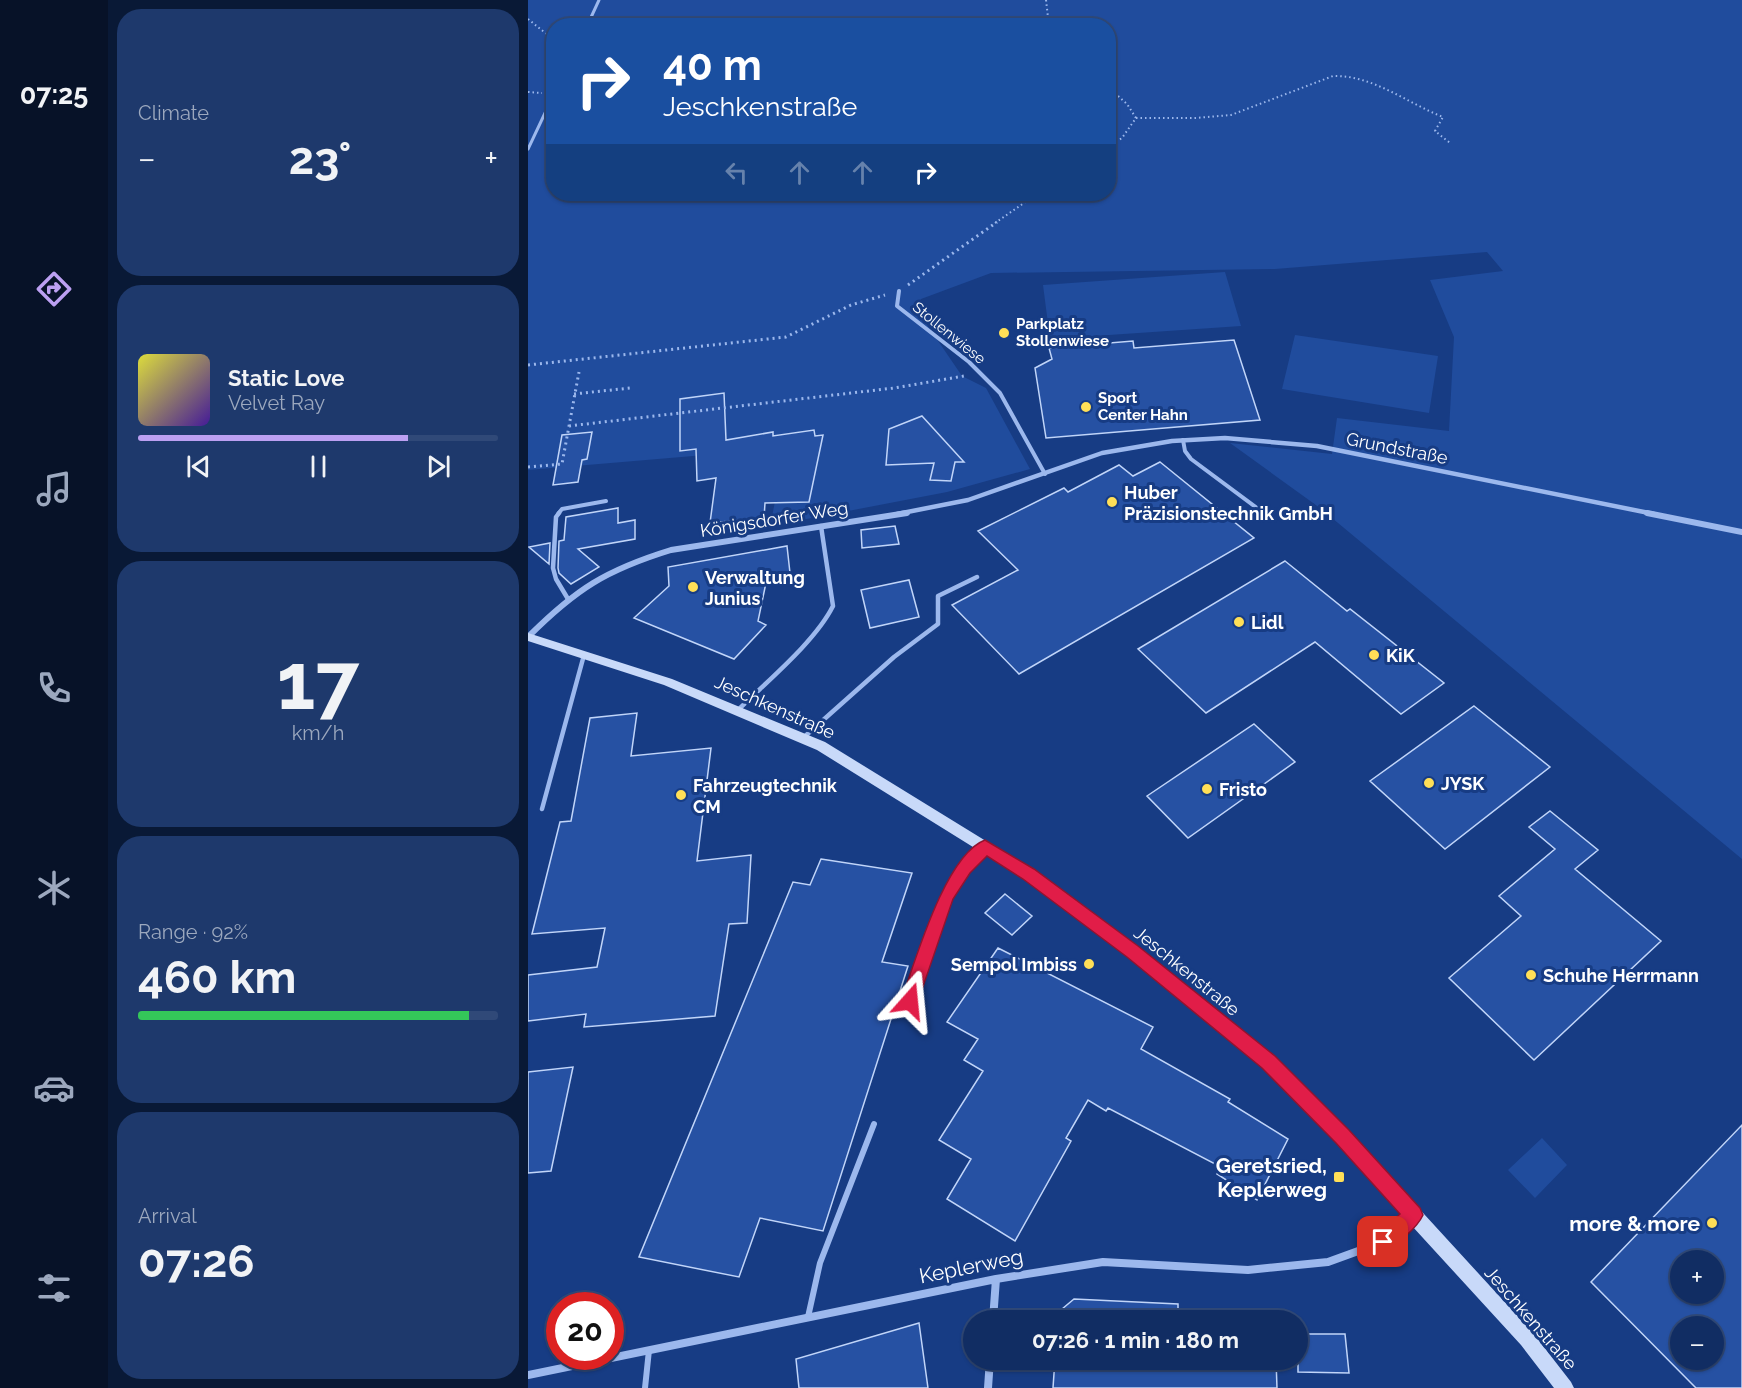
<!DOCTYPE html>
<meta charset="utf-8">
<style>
:root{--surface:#112d63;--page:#1e396c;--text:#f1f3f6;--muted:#9ca8be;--line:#304978;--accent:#bca0f2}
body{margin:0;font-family:Raleway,sans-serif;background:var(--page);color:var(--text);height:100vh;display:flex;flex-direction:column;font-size:22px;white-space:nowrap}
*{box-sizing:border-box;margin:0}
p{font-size:20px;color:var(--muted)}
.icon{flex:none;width:33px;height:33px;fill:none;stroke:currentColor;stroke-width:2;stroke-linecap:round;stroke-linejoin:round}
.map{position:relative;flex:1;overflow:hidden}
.sheet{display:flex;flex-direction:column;gap:9px;padding:9px;background:#091936;width:420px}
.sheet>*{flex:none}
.guide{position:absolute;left:18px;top:18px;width:570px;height:183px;border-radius:24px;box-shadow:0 2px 4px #0004,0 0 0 2px var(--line);background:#1a4fa0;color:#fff;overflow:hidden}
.buttons{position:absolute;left:1142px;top:1250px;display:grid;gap:12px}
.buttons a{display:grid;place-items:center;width:54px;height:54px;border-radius:50%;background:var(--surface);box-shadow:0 2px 4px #0004,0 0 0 2px var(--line);font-size:30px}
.speed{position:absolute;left:18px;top:1292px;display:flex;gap:12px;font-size:30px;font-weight:700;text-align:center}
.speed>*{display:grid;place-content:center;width:78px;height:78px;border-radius:50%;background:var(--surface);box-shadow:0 2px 4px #0004,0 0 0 2px var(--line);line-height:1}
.speed .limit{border:9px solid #d22;background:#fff;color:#111}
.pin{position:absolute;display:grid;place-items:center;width:51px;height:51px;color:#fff;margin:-26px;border-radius:12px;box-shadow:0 3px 9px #0006}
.me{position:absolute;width:66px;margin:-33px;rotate:18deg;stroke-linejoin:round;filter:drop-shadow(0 0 4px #0008)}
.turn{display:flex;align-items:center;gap:21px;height:126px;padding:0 18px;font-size:27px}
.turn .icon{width:78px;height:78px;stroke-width:2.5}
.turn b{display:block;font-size:42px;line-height:51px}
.lanes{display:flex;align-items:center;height:57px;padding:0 18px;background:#0003;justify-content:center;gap:30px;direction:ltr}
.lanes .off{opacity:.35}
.big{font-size:45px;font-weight:700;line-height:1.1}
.sheet .tile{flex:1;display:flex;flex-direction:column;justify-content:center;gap:9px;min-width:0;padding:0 21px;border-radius:24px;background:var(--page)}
.sheet .dial{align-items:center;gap:0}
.dial b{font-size:78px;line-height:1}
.song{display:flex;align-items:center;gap:18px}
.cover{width:72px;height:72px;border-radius:9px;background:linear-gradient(135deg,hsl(60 70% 55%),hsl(260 70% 35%))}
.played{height:6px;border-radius:3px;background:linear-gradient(90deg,var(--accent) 75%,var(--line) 75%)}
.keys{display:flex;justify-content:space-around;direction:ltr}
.heat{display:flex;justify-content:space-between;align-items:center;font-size:33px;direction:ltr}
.charge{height:9px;border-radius:4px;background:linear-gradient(90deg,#34c759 92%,var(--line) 0)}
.trip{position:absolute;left:435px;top:1310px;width:345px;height:60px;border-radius:30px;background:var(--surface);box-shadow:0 2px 4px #0004,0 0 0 2px var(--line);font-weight:700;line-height:60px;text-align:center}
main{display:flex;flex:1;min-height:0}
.tabs{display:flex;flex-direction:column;width:108px;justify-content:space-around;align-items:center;background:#071228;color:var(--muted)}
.tabs .icon{width:42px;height:42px}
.tabs .on{color:var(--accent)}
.tabs b{font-size:27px;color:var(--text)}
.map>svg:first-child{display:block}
.green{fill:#204c9d;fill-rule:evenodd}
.building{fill:#2651a3;stroke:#c1d5f9;stroke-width:1.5;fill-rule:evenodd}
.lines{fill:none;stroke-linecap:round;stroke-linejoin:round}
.path-far1{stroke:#9cb8ed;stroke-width:2;stroke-dasharray:1.5 3;stroke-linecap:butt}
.path{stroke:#9cb8ed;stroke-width:3;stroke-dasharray:2 4;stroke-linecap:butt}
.lane-far3{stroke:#9cb8ed;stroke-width:3}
.lane-far2{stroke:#9cb8ed;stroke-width:4}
.lane-far1{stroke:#9cb8ed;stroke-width:4.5}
.lane{stroke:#9cb8ed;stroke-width:6}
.street-far2{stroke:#9cb8ed;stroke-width:4.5}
.street-far1{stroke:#9cb8ed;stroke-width:6}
.street{stroke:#9cb8ed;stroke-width:8}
.secondary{fill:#c8d9f9;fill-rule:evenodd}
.route{fill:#e11d48;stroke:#92132f;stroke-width:1.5}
.poi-dot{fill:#ffdf57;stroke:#173c84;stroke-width:2}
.labels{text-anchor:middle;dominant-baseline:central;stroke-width:6;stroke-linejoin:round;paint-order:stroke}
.far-poi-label{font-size:15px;font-weight:bold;fill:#fff;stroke:#173c84;text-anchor:start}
.far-street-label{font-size:15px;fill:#fff;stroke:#173c84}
.street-label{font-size:18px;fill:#fff;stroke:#173c84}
.poi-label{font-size:18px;font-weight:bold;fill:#fff;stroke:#173c84;text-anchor:start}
.near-poi-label{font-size:21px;font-weight:bold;fill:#fff;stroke:#173c84;text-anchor:end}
.near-street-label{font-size:21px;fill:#fff;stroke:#173c84}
</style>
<main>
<nav class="tabs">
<b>07:25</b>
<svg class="icon on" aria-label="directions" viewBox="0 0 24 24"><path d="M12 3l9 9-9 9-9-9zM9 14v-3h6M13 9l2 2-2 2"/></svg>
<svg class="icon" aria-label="music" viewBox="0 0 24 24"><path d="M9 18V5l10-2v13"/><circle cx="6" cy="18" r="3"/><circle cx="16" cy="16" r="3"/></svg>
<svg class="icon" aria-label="phone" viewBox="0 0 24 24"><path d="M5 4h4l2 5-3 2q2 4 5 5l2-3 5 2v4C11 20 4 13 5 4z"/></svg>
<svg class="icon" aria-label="climate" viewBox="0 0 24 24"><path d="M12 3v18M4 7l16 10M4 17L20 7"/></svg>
<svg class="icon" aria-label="car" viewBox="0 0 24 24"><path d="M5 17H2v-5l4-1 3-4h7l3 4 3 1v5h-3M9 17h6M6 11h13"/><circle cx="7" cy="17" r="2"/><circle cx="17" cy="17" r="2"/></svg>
<svg class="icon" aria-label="filters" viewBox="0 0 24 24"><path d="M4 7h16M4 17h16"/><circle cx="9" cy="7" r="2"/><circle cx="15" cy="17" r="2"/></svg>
</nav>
<section class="sheet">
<div class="tile"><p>Climate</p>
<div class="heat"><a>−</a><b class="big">23°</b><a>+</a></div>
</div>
<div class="tile">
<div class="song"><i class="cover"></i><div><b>Static Love</b><p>Velvet Ray</p></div></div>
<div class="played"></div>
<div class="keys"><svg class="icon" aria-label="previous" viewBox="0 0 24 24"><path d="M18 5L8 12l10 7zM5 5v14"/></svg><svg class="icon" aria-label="pause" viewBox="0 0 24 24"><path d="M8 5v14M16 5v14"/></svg><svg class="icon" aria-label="next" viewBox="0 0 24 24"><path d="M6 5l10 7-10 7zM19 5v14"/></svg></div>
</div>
<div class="tile dial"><b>17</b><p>km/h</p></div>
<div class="tile"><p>Range · 92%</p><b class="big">460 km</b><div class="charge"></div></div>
<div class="tile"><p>Arrival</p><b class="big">07:26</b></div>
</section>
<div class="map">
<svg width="1214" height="1388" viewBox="0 0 1214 1388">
<rect width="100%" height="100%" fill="#173c84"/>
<!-- green -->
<path class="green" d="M0 0H1214V859L792 508 702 443 804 454 809 418 921 431 926 337 902 280 975 271 959 252 747 269 463 273 393 299 389 310 434 376 458 388 502 469 419 492 242 526 258 448 0 470ZM26 26H580V194H26Z
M697 272 713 326 522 339 515 285Z
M767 335 910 356 901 413 754 389Z
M1014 1138 1039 1165 1007 1198 980 1170Z"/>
<!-- building -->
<path class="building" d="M706 340 732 420 518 438 507 368 524 359 521 348 605 341 606 348Z
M196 393 198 440 245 432V436L286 430 287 436 295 435 281 502 237 503 236 518 182 523 188 478 169 481 168 449 152 451V399Z
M394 416 436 462H427L423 481 402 480 406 463 358 465 361 429Z
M64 432 59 459 54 460 50 482 25 485 34 435Z
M632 462 726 538 491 674 424 605 490 570 450 531 536 488 540 492 591 465 605 476Z
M90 508V523L107 520V539L50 549 71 567 43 584 31 573 30 568 31 541 36 540 38 517Z
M367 526 371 544 334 548 333 530Z
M22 543 21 564 1 547Z
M259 546 262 573 239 578 230 621 238 625 206 659 106 618 141 586 140 567Z
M757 561 819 611 822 609 916 683 873 714 787 642 678 713 610 649Z
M381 580 391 617 342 628 333 590Z
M946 706 1022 767 917 849 842 781Z
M109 713 103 756 183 748 169 861 223 855 219 923 201 924 187 1016 56 1027 58 1014 0 1021V975L69 967 77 928 4 934 32 822 43 821 62 718Z
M726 724 767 762 660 838 619 796Z
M1022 811 1070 850 1047 869 1133 941 1006 1060 921 978 993 916 971 896 1027 849 1001 827Z
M293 859 384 873 354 962 380 966 295 1231 232 1218 211 1277 111 1257 265 882 282 885Z
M477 894 504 916 484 935 457 913Z
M470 948 625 1027 613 1049 702 1099 700 1102 760 1139 729 1200 689 1174 693 1167 580 1108 578 1111 560 1100 538 1138 543 1141 487 1241 419 1199 443 1159 411 1140 455 1071 436 1060 450 1039 419 1022Z
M45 1067 23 1171 0 1173V1072Z
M1214 1125V1388H1168L1063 1282ZM1152 1260H1185V1293H1152ZM1152 1326H1185V1359H1152Z
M546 1299 650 1304V1320H521Z
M391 1323 400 1388H271L268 1359Z
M770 1334H817L821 1373 770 1372Z
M527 1359H748L749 1388H525Z"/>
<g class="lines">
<!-- path-far1 -->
<path class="path-far1" d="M518 0 521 26
M0 19 26 40
M580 87 599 104 608 118 594 138 580 147
M0 92 14 93
M608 118H667L703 115 805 76C845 75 879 103 915 117L907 131 922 143
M467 223 509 194"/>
<!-- path -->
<path class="path" d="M380 285 469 222
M0 365 258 337 323 305 357 295
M46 394 102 388
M41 426 366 388 436 376
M0 467 34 464 51 372"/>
<!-- lane-far3 -->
<path class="lane-far3" d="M59 26 71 0
M0 149 26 94"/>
<!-- lane-far2 -->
<path class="lane-far2" d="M371 291 369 306 441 362 472 393 517 474
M655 440 657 451 663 459 737 514
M30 514 34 509 78 501"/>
<!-- lane-far1 -->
<path class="lane-far1" d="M31 513 28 517 25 568 28 579 40 599
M735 513 739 516
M209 711C238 682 287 642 305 606L293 526
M275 738 366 657 410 624V596L449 577
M14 809 56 655
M420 894 436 868 455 849"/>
<!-- lane -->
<path class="lane" d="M382 1001 421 892
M280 1317 292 1263 346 1124
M117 1388 121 1350"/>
<!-- street-far2 -->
<path class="street-far2" d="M369 514 440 500 574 453 644 441 697 438 789 446 1126 514"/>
<!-- street-far1 -->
<path class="street-far1" d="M1119 513 1214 532
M0 637C48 589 78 570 143 550L379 513"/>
<!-- street -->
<path class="street" d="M465 1320 468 1279
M0 1375 468 1279 575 1262 720 1270 800 1262 855 1242 883 1217
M460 1388 462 1359"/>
<!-- secondary -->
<path class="secondary" d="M0 633 144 679 297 742 505 870 610 946 746 1057 820 1131 1005 1333 1043 1382 1046 1388H1026L993 1345 808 1143 736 1067 600 956 495 878 289 750 136 685 0 641Z"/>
</g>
<!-- route -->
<path class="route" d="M457 840 506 869 610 946 747 1056 821 1130 892 1208 895 1215C889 1228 868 1246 855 1252L848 1249 845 1242 848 1236 872 1214 808 1143 734 1068 599 957 495 879 459 856 442 873 425 899 388 1007 382 1009 376 1007 373 1001C387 962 417 855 457 840Z"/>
<!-- markers -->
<g class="poi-dot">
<circle cx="476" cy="333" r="6"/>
<circle cx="558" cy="407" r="6"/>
<circle cx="584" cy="502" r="6"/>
<circle cx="165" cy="587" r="6"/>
<circle cx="711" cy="622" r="6"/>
<circle cx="846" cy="655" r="6"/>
<circle cx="901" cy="783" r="6"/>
<circle cx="679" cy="789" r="6"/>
<circle cx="153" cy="795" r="6"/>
<circle cx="561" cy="964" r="6"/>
<circle cx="1003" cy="975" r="6"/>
<rect x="805" y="1171" width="12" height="12" rx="3"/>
<circle cx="1184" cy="1223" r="6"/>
</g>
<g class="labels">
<!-- far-poi labels -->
<g class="far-poi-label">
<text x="488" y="324">Parkplatz<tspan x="488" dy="17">Stollenwiese</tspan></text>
<text x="570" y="398">Sport<tspan x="570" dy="17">Center Hahn</tspan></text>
</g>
<!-- far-street labels -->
<g class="far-street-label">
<text transform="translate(421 333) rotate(39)">Stollenwiese</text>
</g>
<!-- street labels -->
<g class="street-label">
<text transform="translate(869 448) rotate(11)">Grundstraße</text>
<text transform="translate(246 519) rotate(-9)">Königsdorfer Weg</text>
<text transform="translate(247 707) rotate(24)">Jeschkenstraße</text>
<text transform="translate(659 971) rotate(39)">Jeschkenstraße</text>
<text transform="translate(1003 1318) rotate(49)">Jeschkenstraße</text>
</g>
<!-- poi labels -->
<g class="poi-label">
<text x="596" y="492">Huber<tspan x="596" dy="21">Präzisionstechnik GmbH</tspan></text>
<text x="177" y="577">Verwaltung<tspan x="177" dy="21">Junius</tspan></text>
<text x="723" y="622">Lidl</text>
<text x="858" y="655">KiK</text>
<text x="913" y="783">JYSK</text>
<text x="165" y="785">Fahrzeugtechnik<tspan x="165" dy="21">CM</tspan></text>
<text x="691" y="789">Fristo</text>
<text x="549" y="964" text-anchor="end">Sempol Imbiss</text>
<text x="1015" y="975">Schuhe Herrmann</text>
</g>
<!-- near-poi labels -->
<g class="near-poi-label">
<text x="799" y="1165">Geretsried,<tspan x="799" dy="24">Keplerweg</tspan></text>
<text x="1172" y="1223">more &amp; more</text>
</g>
<!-- near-street labels -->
<g class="near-street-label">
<text transform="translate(443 1266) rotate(-11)">Keplerweg</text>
</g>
</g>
</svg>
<div class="buttons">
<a>+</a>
<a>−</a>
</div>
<div class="speed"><div class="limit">20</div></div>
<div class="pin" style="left:855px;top:1242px;background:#d93025"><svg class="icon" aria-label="arrive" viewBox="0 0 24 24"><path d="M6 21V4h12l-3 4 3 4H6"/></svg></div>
<svg class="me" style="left:382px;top:1001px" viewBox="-20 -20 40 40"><path d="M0-17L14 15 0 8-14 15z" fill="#e11d48" stroke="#fff" stroke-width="4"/></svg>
<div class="trip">07:26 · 1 min · 180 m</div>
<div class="guide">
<div class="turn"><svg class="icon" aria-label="right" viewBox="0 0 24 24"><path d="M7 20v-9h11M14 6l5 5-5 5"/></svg><div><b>40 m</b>Jeschkenstraße</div></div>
<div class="lanes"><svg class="icon off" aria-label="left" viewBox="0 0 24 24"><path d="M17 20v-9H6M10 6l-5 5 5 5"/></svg><svg class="icon off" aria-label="ahead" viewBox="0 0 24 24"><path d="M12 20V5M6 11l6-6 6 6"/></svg><svg class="icon off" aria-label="ahead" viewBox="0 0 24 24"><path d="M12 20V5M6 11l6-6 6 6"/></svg><svg class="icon" aria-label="right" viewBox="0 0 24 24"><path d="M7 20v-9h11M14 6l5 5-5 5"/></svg></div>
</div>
</div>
</main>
